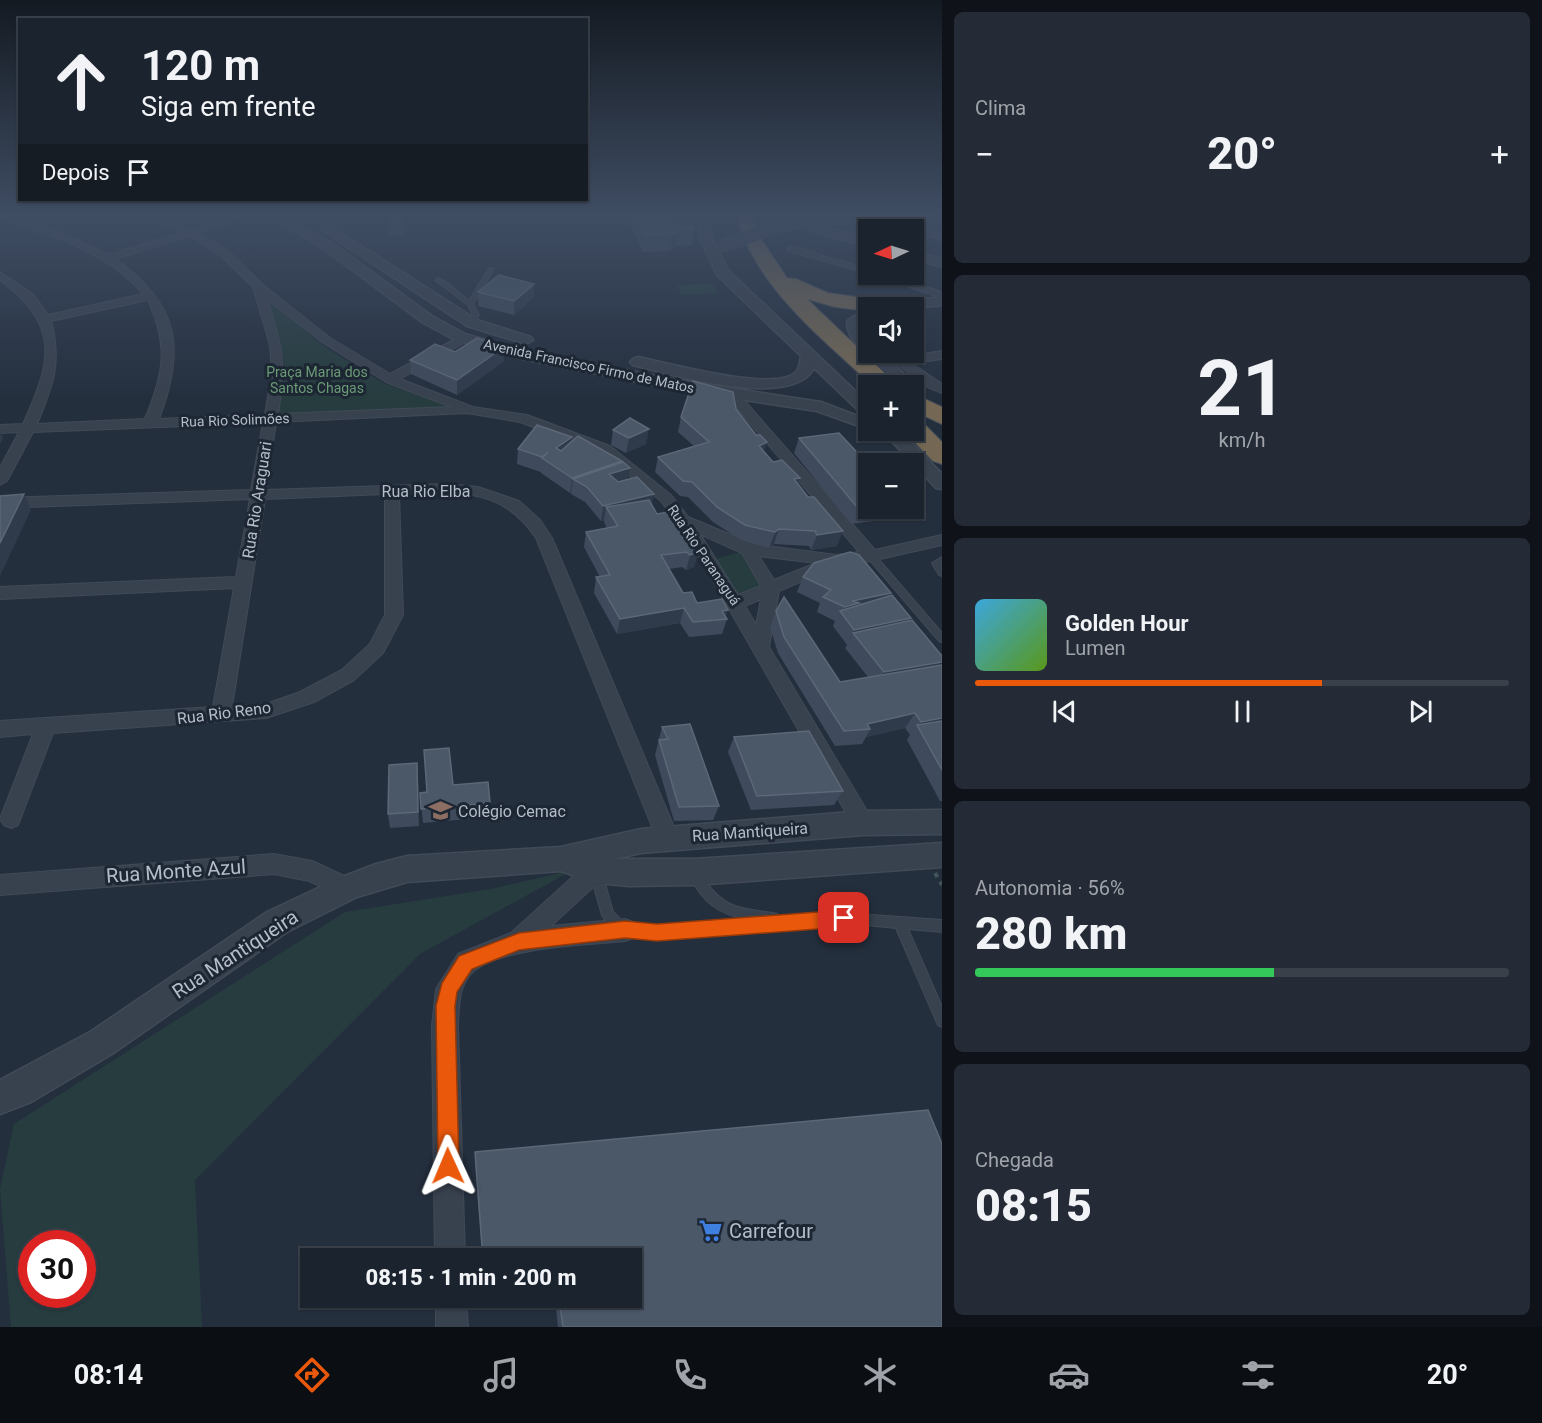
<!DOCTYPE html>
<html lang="pt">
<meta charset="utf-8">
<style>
:root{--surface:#1b232e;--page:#242b36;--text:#f1f3f6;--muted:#a0a4aa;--line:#39404a;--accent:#ea580c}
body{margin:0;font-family:Roboto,sans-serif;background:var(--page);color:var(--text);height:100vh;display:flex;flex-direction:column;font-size:22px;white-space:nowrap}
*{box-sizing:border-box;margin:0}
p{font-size:20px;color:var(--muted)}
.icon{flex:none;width:33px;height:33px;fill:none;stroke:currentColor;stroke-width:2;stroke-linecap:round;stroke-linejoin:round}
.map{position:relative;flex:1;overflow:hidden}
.panel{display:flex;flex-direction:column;gap:12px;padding:12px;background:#0f1319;width:600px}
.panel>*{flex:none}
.guide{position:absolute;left:18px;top:18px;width:570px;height:183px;border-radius:0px;box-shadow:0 2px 4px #0004,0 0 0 2px var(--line);background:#1b232e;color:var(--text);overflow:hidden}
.needle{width:39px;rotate:266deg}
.tools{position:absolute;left:858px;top:219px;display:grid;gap:12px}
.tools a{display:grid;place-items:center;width:66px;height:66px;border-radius:0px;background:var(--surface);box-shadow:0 2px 4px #0004,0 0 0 2px var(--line);font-size:30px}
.speed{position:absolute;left:18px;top:1230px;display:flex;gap:12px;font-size:30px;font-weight:700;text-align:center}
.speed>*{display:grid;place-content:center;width:78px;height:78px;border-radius:50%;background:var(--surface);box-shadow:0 2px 4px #0004,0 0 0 2px var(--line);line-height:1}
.speed .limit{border:9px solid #d22;background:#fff;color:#111}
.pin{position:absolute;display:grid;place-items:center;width:51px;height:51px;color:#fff;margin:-26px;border-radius:12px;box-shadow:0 3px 9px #0006}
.me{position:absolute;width:66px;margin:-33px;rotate:359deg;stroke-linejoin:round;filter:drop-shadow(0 0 4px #0008)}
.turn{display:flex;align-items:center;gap:21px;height:126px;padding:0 24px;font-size:27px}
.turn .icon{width:78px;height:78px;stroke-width:2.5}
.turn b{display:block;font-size:42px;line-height:51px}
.then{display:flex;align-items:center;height:57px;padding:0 24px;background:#0003;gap:12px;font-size:22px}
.big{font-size:45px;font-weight:800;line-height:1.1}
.panel .widget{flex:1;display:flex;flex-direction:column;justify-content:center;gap:9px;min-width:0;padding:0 21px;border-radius:9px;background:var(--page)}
.panel .dial{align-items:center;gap:0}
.dial b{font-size:78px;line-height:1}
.song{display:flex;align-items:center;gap:18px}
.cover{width:72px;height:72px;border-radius:9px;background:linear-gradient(135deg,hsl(200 70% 55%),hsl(90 70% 35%))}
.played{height:6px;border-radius:3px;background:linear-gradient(90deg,var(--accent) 65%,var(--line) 65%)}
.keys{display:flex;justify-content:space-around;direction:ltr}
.heat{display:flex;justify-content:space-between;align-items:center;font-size:33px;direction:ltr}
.charge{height:9px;border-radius:4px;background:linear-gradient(90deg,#34c759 56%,var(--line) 0)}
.trip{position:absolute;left:300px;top:1248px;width:342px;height:60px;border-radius:0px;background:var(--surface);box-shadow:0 2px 4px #0004,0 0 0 2px var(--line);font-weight:800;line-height:60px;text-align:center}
.tabs{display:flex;height:96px;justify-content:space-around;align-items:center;background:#0b0e12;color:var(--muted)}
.tabs .icon{width:42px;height:42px}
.tabs .selected{color:var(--accent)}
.tabs b{font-size:27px;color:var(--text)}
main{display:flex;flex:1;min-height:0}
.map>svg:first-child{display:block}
.green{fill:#263c3f;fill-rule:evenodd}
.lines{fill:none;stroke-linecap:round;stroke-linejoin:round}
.service-casing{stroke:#414a57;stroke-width:2}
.minor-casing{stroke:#414a57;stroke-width:2}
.tertiary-casing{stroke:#414a57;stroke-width:3}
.motorway-casing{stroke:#434c59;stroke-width:2}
.path{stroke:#3f5557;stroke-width:4;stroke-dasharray:5 5;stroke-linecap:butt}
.service{fill:#38414e;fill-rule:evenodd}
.minor{fill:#38414e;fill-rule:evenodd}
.tertiary{fill:#38414e;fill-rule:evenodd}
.motorway{fill:#746855;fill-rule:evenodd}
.tertiary-bridge-casing{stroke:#414a57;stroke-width:14;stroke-linecap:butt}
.tertiary-bridge{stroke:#38414e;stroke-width:13}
.wall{fill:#3f4b5c}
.shaded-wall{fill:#2f3b4b}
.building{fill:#4b5868;stroke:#5c6777;stroke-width:1.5}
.route{fill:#ea580c;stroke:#983908;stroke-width:1.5}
.labels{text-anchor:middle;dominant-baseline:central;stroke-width:6;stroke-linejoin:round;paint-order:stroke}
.far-street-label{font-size:14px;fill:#b4bcc9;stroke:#1d2633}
.far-park-label{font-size:14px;fill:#6b9a76;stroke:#1d2633}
.street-label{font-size:16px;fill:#b4bcc9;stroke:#1d2633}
.poi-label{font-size:16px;fill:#b4bcc9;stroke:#1d2633;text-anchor:start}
.near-street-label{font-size:20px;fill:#b4bcc9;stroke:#1d2633}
.near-poi-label{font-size:20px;fill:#b4bcc9;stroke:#1d2633;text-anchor:start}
</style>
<main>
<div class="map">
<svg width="942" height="1327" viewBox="0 0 942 1327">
<rect width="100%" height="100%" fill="#242f3e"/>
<!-- green -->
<path class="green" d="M712 284 718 293 682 295 677 285Z
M272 302 323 346 383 383 448 404 447 410 274 414 286 375 280 342 266 305Z
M741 552 764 587 737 594 715 559Z
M573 870 420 954 195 1180 202 1327H11L0 1189 14 1124 345 912 491 889ZM32 1244H82V1294H32Z"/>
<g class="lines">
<defs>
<path id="service" d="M489 268 494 269 473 304 479 315 474 324H470L469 323 473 315 468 305 435 280 438 278 449 284 469 301Z
M871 553 874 554 942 633V642L939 641 868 558 867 556 868 554Z
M942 557V563L941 564 942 576 939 575 932 563Z
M596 868 600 869 602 873 613 912 627 925 657 926 747 920C718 913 703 903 690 876L692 872 696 871 700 872C719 907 737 908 773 913L777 914 778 917 844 913 942 920V932L908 929 942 1007V1027L938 1025 896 928 844 923 657 938 625 936C617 932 606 923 602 915L590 873 592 869Z"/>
<path id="minor" d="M0 214 60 232 109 255 181 232 141 214C159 214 172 226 189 229 203 231 233 214 252 214L198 233 228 251 262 284 330 338 390 374 461 336H469V340L400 379 473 407 527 415 610 446 671 495 688 517 753 544 836 555 859 552 728 397V391H736L875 550 942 535V545L871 561 840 565 779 591 769 647 870 816 874 823 870 830 863 832 856 830 694 548 661 501 600 452 520 422 467 413 276 422 266 490 446 484 478 487 519 501 540 520 552 538 679 839 676 846 668 849 660 846 657 839 536 538C502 486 455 492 399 494L403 615 383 653 354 680 314 702 266 718 53 733 18 825 11 828 4 825 0 819 33 734 0 737V721L213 707 234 588 0 599V587L236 577 250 499 0 508V498L251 490 263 423 33 432 7 481 0 485V468L19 432 0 433V425L23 424C52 360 61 326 0 280V272L33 294 48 315 143 294C107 251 52 236 0 218ZM189 236 220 255 253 287 270 345 272 373 265 415 159 419C186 348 179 305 116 259ZM267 299 322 342 386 382 452 407 278 414C286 362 283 348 267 299ZM148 300C169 346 164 373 145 419L37 424C53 386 62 362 51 321ZM385 494V615L370 644 342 670 300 692 266 704 232 706 265 499ZM700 534 742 553 761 586 738 595ZM759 556 816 563 774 580ZM761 599 756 625 745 606Z
M855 214H868L942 234V240L914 233V230H900Z
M791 246 868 269 870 274 788 251V247Z
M871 274H888L942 292V298Z
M942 351V359L911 363 942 384V393L923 385 884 352H898L903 357Z
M274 854 312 861 355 881 358 888 355 895 347 898 309 881 274 874 0 895V875Z
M596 860 604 863 607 870 604 877 551 926 625 919 633 922 637 930 633 938 625 941C586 945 505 947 475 970 458 983 459 1007 458 1026L465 1258H435L432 1026 436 989 458 954 511 933 588 863Z
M436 1298H466L468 1327H436Z"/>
<path id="tertiary" d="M265 214H279L332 243 432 316 465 334 525 351 678 380 821 402 868 420 870 430 817 411 678 390 523 359 455 340 422 322 324 249Z
M697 214H708L713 241 728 270 868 403V416L862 414 814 368C792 410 671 375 633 365L630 362 633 359 638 357C667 363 773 392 795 373 800 368 800 362 801 356L717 275 701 241Z
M882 214H936L930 217 822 224 769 233 763 229 769 225 822 218Z
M817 225 868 238V246L813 232 811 229Z
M322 226H330L477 320 531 337 533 340 526 344 467 326 322 230Z
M914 251 942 259V267L914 259Z
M942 297V305L914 308H874L881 304Z
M868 308V318L860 324C863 336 868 340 868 352H881L914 383 916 386 914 389V386H898C886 373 840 338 848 320Z
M881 430H899L942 474V489L936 488Z
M942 810V834L863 835 641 853 614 859H694L942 843V867L694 885 629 886 596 883 561 871 407 882 357 897 287 932 112 1054 31 1102 0 1114V1080L90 1032 267 912 337 879 376 864 407 856 561 847 641 829 863 811Z"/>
<path id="motorway" d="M736 214H752L759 236 787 278 796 279 828 293 892 302 894 308H868V311L835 307 807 299 898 386H873C821 337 754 286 736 214Z
M914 394 942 407V424L914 411Z
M914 421 923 423 942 442V464L933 461 903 430H914Z"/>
</defs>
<!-- service casing -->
<use href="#service" class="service-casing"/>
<!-- minor casing -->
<use href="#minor" class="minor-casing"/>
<!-- tertiary casing -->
<use href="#tertiary" class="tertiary-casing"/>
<!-- motorway casing -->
<use href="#motorway" class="motorway-casing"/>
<!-- path -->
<path class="path" d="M935 873 942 885"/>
<!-- service -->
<use href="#service" class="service"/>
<!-- minor -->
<use href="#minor" class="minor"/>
<!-- tertiary -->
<use href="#tertiary" class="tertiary"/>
<!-- motorway -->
<use href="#motorway" class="motorway"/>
<defs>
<path id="tertiary-bridge" d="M723 246 769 229"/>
</defs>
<!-- tertiary-bridge casing -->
<use href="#tertiary-bridge" class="tertiary-bridge-casing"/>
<!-- tertiary-bridge -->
<use href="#tertiary-bridge" class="tertiary-bridge"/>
</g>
<!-- wall -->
<path class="wall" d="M405 214V235L388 236V223Z
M626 214H660L662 218 675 225 695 228 692 245 675 246 674 249 670 251 643 252 626 216Z
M478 292 534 297 514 315 478 306Z
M504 347V361L457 395 411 374 410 360 455 352Z
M736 409 764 451 773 462 800 478 798 484 837 546 811 550 809 546 774 544 769 548 741 540 713 522 688 497 680 496 655 472 658 457 694 446 678 432 681 417Z
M613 430 646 444 626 453 611 445Z
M572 437 571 442 622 462 628 479 652 505 657 514 698 552 694 567 686 570 682 567 669 569 683 593 697 603 726 617 727 619 722 634 689 637 680 623 617 634 594 593 596 577H600L584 547 586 532 607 528 604 522V520L601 521 585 502 571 494V493H570L541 473V472L517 464 518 449Z
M799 438 868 464V508H902L897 518 851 524 794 453Z
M803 577 891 593 889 596 911 618 909 621 942 656V801H940L907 740 910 735 905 728 866 737 862 744 835 746 778 653 770 627 776 611 840 682 868 677 845 648 847 645 833 626 835 621 817 612 820 603 797 592Z
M662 727 719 806 713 820 674 821 655 755Z
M734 737 843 791 834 805 751 810 728 752Z
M418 778 419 826 390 828 388 814Z
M453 785 490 803V817L423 823 420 793 427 792Z
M475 1152 942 1327H558L555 1298 486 1305 485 1298H632V1258H482L475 1162Z"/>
<!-- shaded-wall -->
<path class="shaded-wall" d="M677 232 674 249 670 251 673 234Z
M534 284V297L514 315V301Z
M504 347V361L457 395V380Z
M649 429 646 444 626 453 629 438Z
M0 431 3 438 0 444Z
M572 437 570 452 554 463 556 448Z
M767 442 762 457 759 446Z
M622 461 620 471 630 468 627 484 608 480 586 487H587L573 479 571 493H570L572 478Z
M800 478 795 493 794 479Z
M24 494 31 510 0 576V543Z
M654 494 651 510 606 507 604 520 601 521 603 506Z
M779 529 774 544 769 548 775 532Z
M843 531 837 546 811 550 817 535Z
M698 552 694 567 686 570 690 555Z
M891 593 883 609 842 614 845 607 852 601Z
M684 608 680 623 617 634 620 619Z
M728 610 725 619 722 611Z
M911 618 902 633H853L847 645 854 630Z
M942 662V669L876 687 884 672Z
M915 713 905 728 866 737 870 729 867 724Z
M942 718V731L918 727 921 722Z
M417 763 418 778 419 826 418 812Z"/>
<!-- building -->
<path class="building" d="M388 214H404V223H388Z
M635 214H660L662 218H671L675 225H692L695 228 675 229 677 232 673 234 646 235Z
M499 275 534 284 514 301 478 292Z
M477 338 504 347 457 380 410 360 435 344 455 352Z
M693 381 733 392 736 409 756 435H760L767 442 759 446 773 462 782 460 800 478 794 479 808 497H814L843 531 817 535 815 531 779 529 775 532 745 525 717 507 692 482 683 481 658 457 709 442 681 417Z
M630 418 649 429 629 438 613 430Z
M537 425 572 437 556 448 561 451 578 436 622 461 572 478 542 458 548 452 542 457 518 449Z
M839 433 868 464V507L858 508 799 438Z
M623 462 630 468 609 474 618 482 637 477 654 494 603 506 587 487 573 479Z
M24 494 0 543V496Z
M649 500 657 514 674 511 698 552 690 555 686 552 661 555 683 593 692 592 697 603 722 599 728 610 722 611 727 619 693 622 684 608 620 619 596 577 610 575 586 532 618 526 606 507Z
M850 552 859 555 891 593 852 601 859 603 845 607 823 597 831 590 803 577 814 563Z
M892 595 911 618 854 630 840 611Z
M784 597 840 682 942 665V718L921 722 915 713 867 724 870 729 844 731 784 637 776 611Z
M912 620 942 656V662L884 672 853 633Z
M942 721V770L917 725Z
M690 724 719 806 679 807 659 740 668 739 662 727Z
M809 731 843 791 757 796 734 737Z
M449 748 453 785 488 782 490 803 421 809 420 793 427 792 424 750Z
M417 763 418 812 388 814 389 765Z
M928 1110 942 1144V1327H563L559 1298H632V1258H483L475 1152Z
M486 1298H514L486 1300Z"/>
<!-- sky -->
<linearGradient id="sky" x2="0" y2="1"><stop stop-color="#141a22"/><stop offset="0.54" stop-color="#3f4d63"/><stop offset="1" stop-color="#3f4d63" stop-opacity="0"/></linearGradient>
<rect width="942" height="399" fill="url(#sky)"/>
<!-- route -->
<path class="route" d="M844 910 850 913 853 918 850 924 844 927 657 941 625 938 519 950 472 969 457 992 455 1006 459 1166 456 1173 448 1176 441 1173 438 1166 436 1006 442 983 459 956 519 933 625 921 657 924Z"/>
<!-- icons -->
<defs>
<symbol id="university-bare" viewBox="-9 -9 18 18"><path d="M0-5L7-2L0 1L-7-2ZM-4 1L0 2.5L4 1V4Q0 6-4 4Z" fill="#8d6e63" stroke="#1d2633" stroke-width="2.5" paint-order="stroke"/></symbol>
<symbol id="supermarket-bare" viewBox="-9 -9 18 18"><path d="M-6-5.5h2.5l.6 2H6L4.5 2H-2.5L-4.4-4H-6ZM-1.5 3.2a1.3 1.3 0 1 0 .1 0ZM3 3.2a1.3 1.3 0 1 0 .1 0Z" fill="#3f7fe0" stroke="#1d2633" stroke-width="2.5" paint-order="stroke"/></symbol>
</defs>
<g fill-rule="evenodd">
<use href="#university-bare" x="424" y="794" width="33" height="33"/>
<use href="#supermarket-bare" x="694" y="1214" width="33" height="33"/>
</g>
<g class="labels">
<!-- far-street labels -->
<g class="far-street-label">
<text transform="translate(589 366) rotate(12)">Avenida Francisco Firmo de Matos</text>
<text transform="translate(235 420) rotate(-2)">Rua Rio Solimões</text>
<text transform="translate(704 555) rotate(56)">Rua Rio Paranaguá</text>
</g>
<!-- far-park labels -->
<g class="far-park-label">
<text x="317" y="372">Praça Maria dos<tspan x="317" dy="16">Santos Chagas</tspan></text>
</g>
<!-- street labels -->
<g class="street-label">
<text x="426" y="491">Rua Rio Elba</text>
<text transform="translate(257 500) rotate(-81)">Rua Rio Araguari</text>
<text transform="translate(224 713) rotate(-7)">Rua Rio Reno</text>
<text transform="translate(750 832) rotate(-4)">Rua Mantiqueira</text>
</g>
<!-- poi labels -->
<g class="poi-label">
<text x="458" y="811">Colégio Cemac</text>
</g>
<!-- near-street labels -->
<g class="near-street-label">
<text transform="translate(176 871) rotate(-4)">Rua Monte Azul</text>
<text transform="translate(235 954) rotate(-33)">Rua Mantiqueira</text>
</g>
<!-- near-poi labels -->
<g class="near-poi-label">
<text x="729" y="1231">Carrefour</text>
</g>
</g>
</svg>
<div class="tools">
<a><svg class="needle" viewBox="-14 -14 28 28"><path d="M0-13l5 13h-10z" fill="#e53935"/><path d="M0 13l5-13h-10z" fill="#a0a4aa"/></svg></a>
<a><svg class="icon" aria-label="sound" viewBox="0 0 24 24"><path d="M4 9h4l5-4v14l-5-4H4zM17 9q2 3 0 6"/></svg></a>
<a>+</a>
<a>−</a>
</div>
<div class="speed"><div class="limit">30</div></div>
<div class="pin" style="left:844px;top:918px;background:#d93025"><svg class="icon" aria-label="arrive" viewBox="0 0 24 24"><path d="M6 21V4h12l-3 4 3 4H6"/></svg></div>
<svg class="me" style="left:448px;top:1166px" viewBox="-20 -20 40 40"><path d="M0-17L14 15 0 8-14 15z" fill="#ea580c" stroke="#fff" stroke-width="4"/></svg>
<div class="trip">08:15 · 1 min · 200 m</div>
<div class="guide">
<div class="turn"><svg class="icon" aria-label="ahead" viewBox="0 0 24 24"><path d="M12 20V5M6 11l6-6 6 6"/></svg><div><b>120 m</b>Siga em frente</div></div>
<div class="then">Depois<svg class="icon" aria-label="arrive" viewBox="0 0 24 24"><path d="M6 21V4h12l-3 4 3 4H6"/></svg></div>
</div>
</div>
<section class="panel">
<div class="widget"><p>Clima</p>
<div class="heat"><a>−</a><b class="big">20°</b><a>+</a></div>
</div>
<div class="widget dial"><b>21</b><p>km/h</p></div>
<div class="widget">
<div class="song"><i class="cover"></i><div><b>Golden Hour</b><p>Lumen</p></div></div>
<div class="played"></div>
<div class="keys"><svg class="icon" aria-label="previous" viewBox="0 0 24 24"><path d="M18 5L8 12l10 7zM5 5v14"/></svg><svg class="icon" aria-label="pause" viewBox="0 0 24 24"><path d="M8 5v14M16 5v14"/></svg><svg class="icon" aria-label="next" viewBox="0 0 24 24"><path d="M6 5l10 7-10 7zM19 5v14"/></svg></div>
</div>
<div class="widget"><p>Autonomia · 56%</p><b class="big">280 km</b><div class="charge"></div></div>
<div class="widget"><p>Chegada</p><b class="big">08:15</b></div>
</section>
</main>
<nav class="tabs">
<b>08:14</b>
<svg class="icon selected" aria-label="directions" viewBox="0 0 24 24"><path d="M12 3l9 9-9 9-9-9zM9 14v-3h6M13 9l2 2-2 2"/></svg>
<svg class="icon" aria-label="music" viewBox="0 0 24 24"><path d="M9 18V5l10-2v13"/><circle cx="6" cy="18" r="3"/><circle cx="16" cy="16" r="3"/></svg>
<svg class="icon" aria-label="phone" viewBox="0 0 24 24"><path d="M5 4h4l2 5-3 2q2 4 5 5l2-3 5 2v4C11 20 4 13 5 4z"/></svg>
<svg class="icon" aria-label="climate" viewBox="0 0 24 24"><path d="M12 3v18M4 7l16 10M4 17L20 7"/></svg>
<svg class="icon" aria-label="car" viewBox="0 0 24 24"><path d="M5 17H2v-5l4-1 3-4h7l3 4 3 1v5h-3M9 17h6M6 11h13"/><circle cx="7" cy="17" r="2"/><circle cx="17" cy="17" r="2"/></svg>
<svg class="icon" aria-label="filters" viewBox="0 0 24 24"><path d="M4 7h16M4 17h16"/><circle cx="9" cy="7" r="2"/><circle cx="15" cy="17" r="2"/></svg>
<b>20°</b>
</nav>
